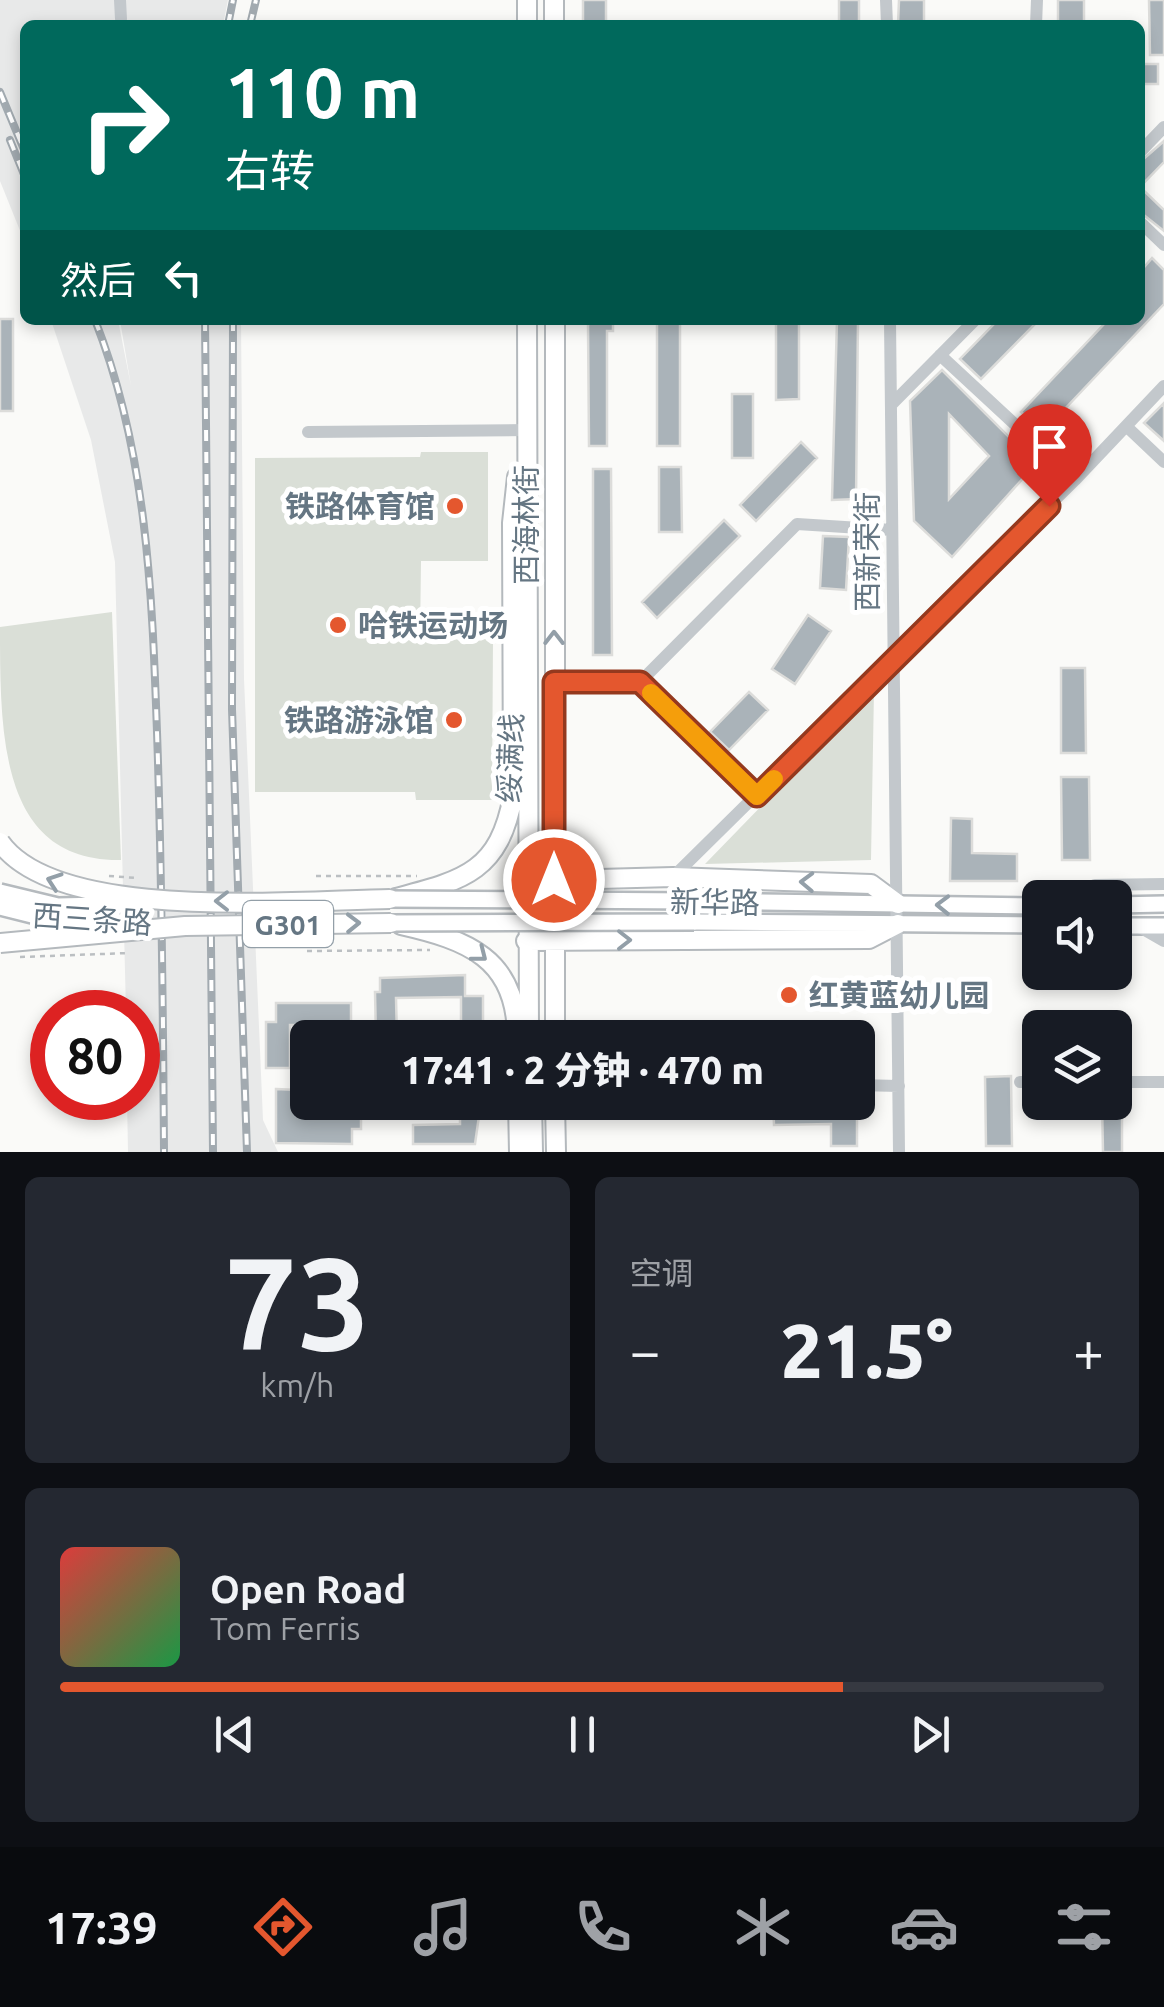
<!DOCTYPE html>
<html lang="zh">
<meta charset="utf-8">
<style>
:root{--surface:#171b24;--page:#242831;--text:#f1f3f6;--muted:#9ea1a6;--line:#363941;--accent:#e4572e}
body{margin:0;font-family:Ubuntu,"Noto Sans SC",sans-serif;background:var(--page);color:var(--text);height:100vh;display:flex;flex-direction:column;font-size:38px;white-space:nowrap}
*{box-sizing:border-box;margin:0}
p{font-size:32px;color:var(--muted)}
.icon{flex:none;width:55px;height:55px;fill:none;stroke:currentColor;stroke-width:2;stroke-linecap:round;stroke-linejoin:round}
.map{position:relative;height:1152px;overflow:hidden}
.side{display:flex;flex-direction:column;gap:25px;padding:25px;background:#0d0f14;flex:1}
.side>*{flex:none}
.banner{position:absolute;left:20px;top:20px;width:1125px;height:305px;border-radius:15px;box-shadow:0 5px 15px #0003;background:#00695c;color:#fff;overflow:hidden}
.controls{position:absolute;left:1022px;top:880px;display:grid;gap:20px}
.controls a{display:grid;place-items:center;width:110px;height:110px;border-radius:15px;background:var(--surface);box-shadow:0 5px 15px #0003;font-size:50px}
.speed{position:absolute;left:30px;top:990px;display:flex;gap:20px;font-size:50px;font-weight:700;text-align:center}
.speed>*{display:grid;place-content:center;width:130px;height:130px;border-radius:50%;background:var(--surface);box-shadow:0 5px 15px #0003;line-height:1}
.speed .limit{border:15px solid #d22;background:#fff;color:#111}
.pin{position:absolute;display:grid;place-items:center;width:85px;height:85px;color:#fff;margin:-102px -42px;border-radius:50% 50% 50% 0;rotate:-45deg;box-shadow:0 0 10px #0007}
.pin .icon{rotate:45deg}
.me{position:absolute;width:110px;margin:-55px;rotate:0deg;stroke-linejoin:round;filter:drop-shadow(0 0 8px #0008)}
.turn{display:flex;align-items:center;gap:35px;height:210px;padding:0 40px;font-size:45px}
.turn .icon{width:130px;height:130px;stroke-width:2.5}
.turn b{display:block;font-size:70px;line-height:85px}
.then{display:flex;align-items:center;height:95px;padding:0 40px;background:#0003;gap:20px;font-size:38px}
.big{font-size:75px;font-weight:800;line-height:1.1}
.side .tile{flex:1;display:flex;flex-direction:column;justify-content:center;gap:15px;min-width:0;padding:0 35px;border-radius:15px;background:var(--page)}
.side .dial{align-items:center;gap:0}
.dial b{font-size:130px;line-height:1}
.song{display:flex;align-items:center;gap:30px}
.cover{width:120px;height:120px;border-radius:15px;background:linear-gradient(135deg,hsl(0 70% 55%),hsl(140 70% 35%))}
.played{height:10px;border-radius:5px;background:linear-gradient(90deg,var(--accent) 75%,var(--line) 75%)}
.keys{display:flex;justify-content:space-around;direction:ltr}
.heat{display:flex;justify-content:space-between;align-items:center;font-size:55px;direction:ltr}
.side .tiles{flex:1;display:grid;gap:25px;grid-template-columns:1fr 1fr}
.tile:last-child{grid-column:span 2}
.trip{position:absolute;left:290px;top:1020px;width:585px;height:100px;border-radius:15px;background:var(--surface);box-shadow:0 5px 15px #0003;font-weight:800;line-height:100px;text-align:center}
.tabs{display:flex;height:160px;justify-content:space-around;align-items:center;background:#090b0e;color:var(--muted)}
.tabs .icon{width:70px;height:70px}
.tabs .on{color:var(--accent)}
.tabs b{font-size:45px;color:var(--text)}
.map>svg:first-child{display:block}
.built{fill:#e8e9e9}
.green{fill:#dadfd7}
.building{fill:#aab3b9;stroke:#dcdcda;stroke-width:2.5;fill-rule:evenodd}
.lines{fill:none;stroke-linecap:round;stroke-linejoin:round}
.major-casing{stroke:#b5babe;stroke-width:20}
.highway-casing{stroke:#b4b9bd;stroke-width:22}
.path{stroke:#bbbfc2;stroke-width:2.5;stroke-dasharray:5 5;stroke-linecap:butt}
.minor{stroke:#c3c8cc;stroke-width:12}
.major{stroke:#fff;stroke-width:15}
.highway{stroke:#fff;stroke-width:18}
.rail-casing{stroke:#a2aab0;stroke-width:8}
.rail{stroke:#fff;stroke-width:4;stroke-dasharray:11;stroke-linecap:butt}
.major-bridge-casing{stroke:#b5babe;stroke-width:20;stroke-linecap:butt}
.highway-bridge-casing{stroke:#b4b9bd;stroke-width:22;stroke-linecap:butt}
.major-bridge{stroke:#fff;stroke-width:15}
.highway-bridge{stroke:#fff;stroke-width:18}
.oneway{stroke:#939fa8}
.route-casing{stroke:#94391e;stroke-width:25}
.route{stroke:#e4572e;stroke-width:18}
.slow{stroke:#f59e0b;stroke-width:18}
.poi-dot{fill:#e4572e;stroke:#fff;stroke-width:4}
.labels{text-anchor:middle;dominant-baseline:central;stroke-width:10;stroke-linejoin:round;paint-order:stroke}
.shield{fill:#fff;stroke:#939fa8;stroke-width:2.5}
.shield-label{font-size:28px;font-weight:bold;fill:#657683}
.poi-label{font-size:30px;font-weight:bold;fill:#657683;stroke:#fff;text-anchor:end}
.street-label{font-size:30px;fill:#657683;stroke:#fff}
</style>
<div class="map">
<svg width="1164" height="1152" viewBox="0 0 1164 1152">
<rect width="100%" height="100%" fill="#fafaf8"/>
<!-- built -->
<path class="built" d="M0 0H228L223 25H25V243L0 181Z
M51 320H118L131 386 120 320H241L244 679 263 1120 278 1152H128L127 1098H138V1012H126L115 562 91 440Z"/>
<!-- green -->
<path class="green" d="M421 452H488V561H421L420 638 493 639 492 800H416L415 792H255V458L420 457Z
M112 612 121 860C0 862 0 736 0 627Z
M874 690 871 860 705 864Z"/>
<!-- building -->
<path class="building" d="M583 0H606V25H583Z
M839 0H859V25H839Z
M899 0H924V25H898Z
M1058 0H1084V25H1058Z
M1149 0H1164V55H1150Z
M1140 64H1158V84H1140Z
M1164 141V162L1140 187 1164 210V231L1140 212V162Z
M1152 258 1164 270V304L1043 432 1021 412 1108 320H1140V272Z
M0 319H13V411H0Z
M594 320H613V331H607V446H589L588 325Z
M657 320H680V446H657Z
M776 320H799V399L776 400Z
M837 320H858L856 499 832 500Z
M998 320H1039L981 379 960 359Z
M942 370 1036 464 952 557 914 521 910 401ZM949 414 989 456 949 499Z
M732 394H753V458H732Z
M1164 403V441L1144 423Z
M801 442 817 458 756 521 740 505Z
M659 467H681L682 532H659Z
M593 469H611L612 655H593Z
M724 520 740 536 657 618 642 602Z
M823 536 849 537 846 590 820 588Z
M808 615 831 631 795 684 772 669Z
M1061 668H1085L1086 753H1061Z
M749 692 768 710 729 750 710 732Z
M1061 777H1089L1090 860H1062Z
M951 818 972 819V853L1017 854V881H950Z
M465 975V996H483V1038H461V997L396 998 397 1038H376L375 992H380V978Z
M276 1003H351V1025H290V1068H266V1022H276Z
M1011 1076 1012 1146H986L985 1077Z
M276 1089 298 1090 297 1116H332V1102H361V1129H352V1144L276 1143Z
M460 1102H481L475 1144H413V1125L460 1124Z
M773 1102H857V1146H831V1124L774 1125Z
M1102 1102H1122V1152H1103Z"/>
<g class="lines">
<defs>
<path id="major" d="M694 901 1040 906
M1115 905 1164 904
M694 922 1040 925
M1115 926H1164"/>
<path id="highway" d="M527 0V25
M554 0V25
M527 320 529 1038
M555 320V1038
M525 881 673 877 871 884 898 904
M396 898C464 880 499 872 513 796L512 523 517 477
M401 925C467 940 516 958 517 1035
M526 941 869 939 898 924
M518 1102 519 1152
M532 1102 533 1152
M555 1102 556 1152"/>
</defs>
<!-- major casing -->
<use href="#major" class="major-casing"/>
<!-- highway casing -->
<use href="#highway" class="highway-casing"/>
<!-- path -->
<path class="path" d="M109 876 137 878
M316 876H417
M307 951 430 950
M20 957 129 953"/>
<!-- minor -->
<path class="minor" d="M120 0 121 19
M886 0 887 25
M1036 25 1037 0
M1140 152 1164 127
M1140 222 1164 245
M890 320 899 1152
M940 355 1075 480
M891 405 975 320
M1126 426 1164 462
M308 432 527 430
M554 682H640L757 796
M640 682 797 524 892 530
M673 877 1075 480 1164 386
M1068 898 1095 885 1164 884
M1138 926 1164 941
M1020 1082H1040
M1115 1082H1164
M858 1085 899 1086"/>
<!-- major -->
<use href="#major" class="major"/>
<!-- highway -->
<use href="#highway" class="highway"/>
<defs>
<path id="rail" d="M228 25 233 0
M250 25 256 0
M0 92 25 152
M10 140 25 177
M95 320C147 452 152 592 157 732 162 872 163 1012 164 1152
M205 320 213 1152
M233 320 232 709 247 1152"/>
</defs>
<!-- rail casing -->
<use href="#rail" class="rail-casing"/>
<!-- rail -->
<use href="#rail" class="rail"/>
<defs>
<path id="major-bridge" d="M0 892 58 906 146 904
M390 899 694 901
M0 907 48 919 144 924
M391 923 694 922"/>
<path id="highway-bridge" d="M0 842C57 923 297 900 390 899
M0 943 185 926 391 923"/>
</defs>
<!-- major-bridge casing -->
<use href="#major-bridge" class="major-bridge-casing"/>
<!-- highway-bridge casing -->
<use href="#highway-bridge" class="highway-bridge-casing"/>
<!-- major-bridge -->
<use href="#major-bridge" class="major-bridge"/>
<!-- highway-bridge -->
<use href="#highway-bridge" class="highway-bridge"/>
</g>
<!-- one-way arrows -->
<defs><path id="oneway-chevron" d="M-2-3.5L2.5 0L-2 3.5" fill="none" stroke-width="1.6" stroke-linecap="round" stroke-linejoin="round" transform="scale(2.5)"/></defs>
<g class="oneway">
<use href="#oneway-chevron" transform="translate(554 638) rotate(-90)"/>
<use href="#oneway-chevron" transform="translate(54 881) rotate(-161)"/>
<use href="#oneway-chevron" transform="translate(807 882) rotate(-178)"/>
<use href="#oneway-chevron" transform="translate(222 901) rotate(180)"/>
<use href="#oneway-chevron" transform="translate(943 905) rotate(-179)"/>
<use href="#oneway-chevron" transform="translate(353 923) rotate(-1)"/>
<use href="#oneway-chevron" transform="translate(624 940)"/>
<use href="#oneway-chevron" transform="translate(480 955) rotate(38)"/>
</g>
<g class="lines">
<defs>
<path id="route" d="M554 880V682H640L757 796 1049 506"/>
</defs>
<!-- route casing -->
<use href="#route" class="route-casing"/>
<!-- route -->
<use href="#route" class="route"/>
<!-- slow -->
<path class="slow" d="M651 693 757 796 774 779"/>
</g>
<!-- markers -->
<g class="poi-dot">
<circle cx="455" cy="506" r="10"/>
<circle cx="338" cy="625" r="10"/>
<circle cx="454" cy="720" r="10"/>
<circle cx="789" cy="995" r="10"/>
</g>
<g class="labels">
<!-- shield labels -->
<rect class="shield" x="243" y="901" width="90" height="46" rx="8"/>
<g class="shield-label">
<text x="288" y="924">G301</text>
</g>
<!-- poi labels -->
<g class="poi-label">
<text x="435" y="506">铁路体育馆</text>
<text x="358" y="625" text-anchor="start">哈铁运动场</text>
<text x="434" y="720">铁路游泳馆</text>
<text x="809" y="995" text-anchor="start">红黄蓝幼儿园</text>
</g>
<!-- street labels -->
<g class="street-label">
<text transform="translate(526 525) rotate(-90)">西海林街</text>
<text transform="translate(867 552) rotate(-90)">西新荣街</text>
<text transform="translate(510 758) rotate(-88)">绥满线</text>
<text transform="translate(715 902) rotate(1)">新华路</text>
<text transform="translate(92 919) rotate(4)">西三条路</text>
</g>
</g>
</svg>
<div class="controls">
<a><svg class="icon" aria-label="sound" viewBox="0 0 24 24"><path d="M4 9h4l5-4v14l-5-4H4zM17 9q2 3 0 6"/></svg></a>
<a><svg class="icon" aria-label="layers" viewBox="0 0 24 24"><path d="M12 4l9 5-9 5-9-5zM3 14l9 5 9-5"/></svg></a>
</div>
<div class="speed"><div class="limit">80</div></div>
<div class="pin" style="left:1049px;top:506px;background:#d93025"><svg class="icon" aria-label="arrive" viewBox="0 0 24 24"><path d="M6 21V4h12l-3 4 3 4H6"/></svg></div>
<svg class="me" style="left:554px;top:880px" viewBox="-20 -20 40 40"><circle r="17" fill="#e4572e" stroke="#fff" stroke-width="3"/><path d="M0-11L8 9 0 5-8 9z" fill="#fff"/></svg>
<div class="trip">17:41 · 2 分钟 · 470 m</div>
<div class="banner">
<div class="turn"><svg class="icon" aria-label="right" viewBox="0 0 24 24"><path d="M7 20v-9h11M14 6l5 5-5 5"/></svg><div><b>110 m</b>右转</div></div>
<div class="then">然后<svg class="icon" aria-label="left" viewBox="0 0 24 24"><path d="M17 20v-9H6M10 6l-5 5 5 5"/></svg></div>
</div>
</div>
<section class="side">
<div class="tiles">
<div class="tile dial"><b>73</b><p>km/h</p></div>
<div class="tile"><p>空调</p>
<div class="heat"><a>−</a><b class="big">21.5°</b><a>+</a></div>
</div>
<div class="tile">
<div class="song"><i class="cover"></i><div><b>Open Road</b><p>Tom Ferris</p></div></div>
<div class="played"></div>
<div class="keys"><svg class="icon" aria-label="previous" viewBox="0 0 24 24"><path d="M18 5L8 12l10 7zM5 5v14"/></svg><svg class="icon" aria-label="pause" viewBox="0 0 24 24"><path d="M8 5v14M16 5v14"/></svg><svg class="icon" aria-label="next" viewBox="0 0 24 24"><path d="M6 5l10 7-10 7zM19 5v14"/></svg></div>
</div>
</div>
</section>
<nav class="tabs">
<b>17:39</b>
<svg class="icon on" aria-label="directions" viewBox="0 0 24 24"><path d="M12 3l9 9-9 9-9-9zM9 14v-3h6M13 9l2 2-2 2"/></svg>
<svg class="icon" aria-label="music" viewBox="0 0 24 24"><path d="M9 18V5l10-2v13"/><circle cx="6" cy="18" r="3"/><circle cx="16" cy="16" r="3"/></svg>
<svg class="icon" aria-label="phone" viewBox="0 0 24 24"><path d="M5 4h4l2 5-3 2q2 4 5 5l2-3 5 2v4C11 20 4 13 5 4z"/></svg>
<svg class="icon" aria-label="climate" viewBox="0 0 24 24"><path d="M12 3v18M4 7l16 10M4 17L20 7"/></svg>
<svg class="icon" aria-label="car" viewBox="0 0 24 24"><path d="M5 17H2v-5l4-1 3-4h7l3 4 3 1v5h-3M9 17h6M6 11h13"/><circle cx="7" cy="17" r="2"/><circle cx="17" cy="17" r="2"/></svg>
<svg class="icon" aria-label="filters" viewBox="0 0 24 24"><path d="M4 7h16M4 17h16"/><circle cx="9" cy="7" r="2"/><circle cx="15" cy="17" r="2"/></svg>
</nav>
